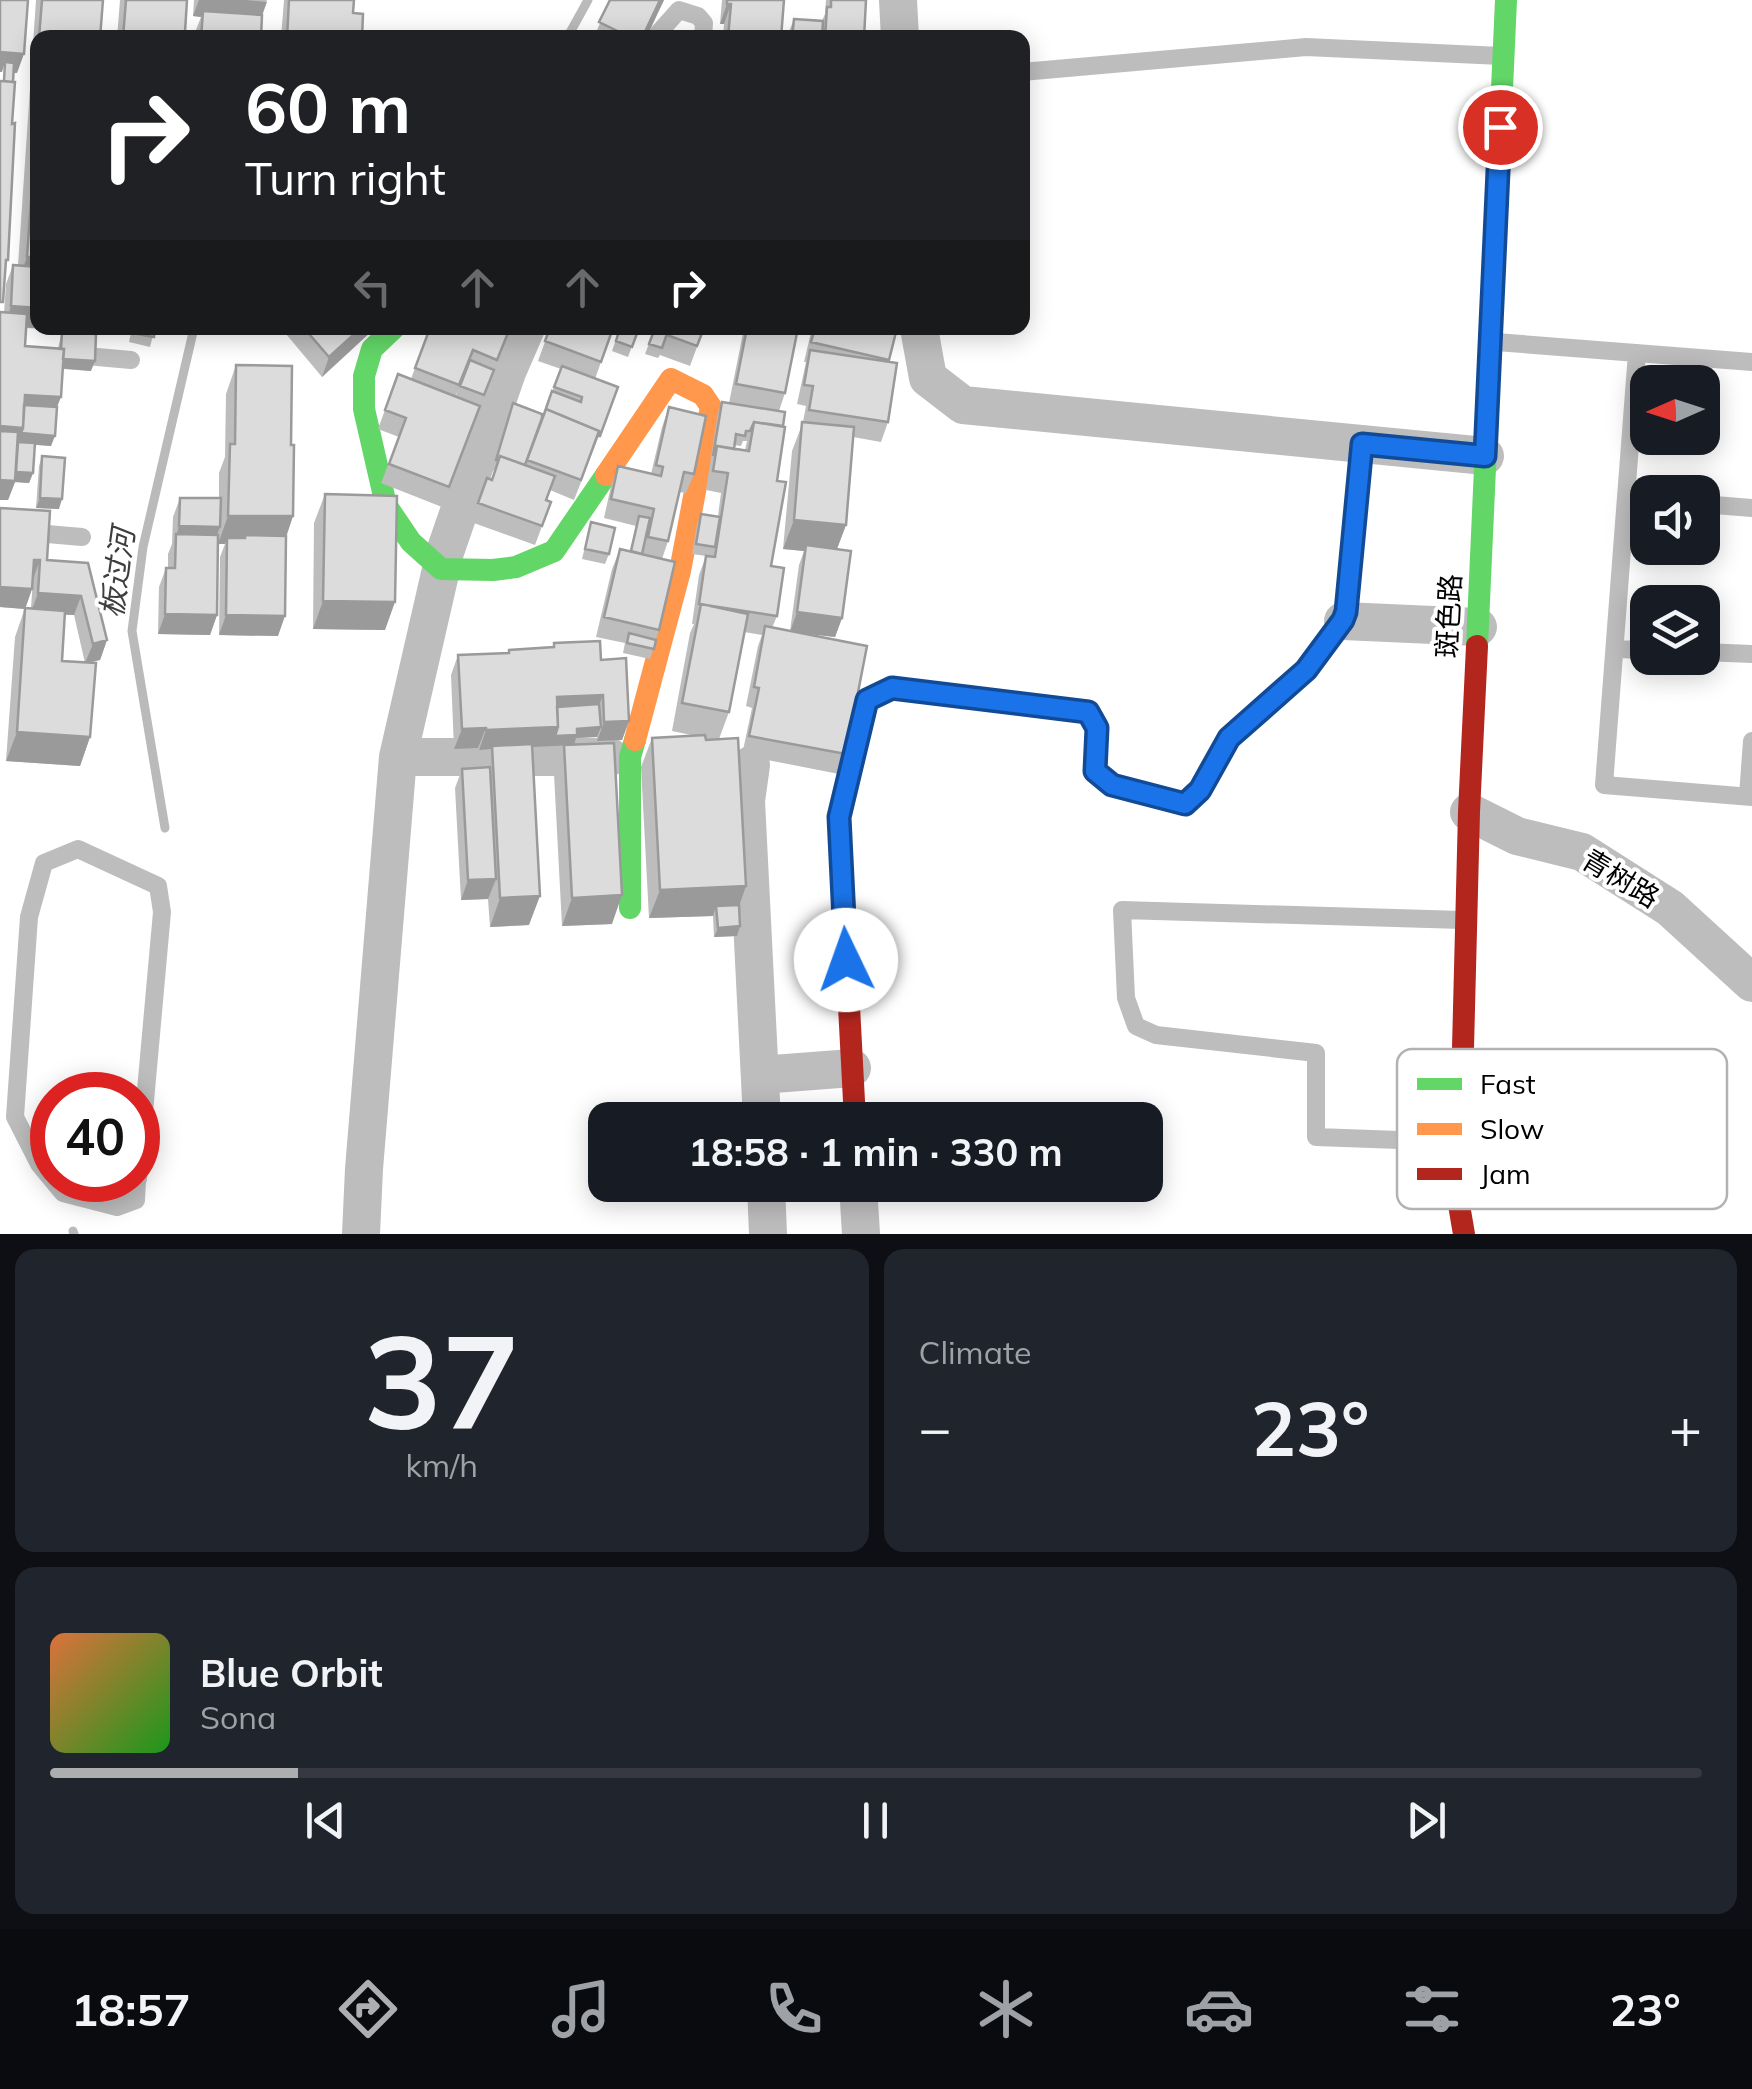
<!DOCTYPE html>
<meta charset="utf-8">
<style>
:root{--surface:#171b24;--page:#20242c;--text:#f1f3f6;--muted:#9ea1a6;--line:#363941;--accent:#adaeaf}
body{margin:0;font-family:Mulish,"Noto Sans SC",sans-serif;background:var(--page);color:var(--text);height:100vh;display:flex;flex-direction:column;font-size:38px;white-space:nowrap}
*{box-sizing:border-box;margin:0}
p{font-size:32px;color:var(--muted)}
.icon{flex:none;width:55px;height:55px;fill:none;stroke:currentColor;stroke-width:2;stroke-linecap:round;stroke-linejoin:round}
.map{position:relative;height:1234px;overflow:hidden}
.side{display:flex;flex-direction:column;gap:15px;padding:15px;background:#0d0f14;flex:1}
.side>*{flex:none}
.banner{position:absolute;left:30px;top:30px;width:1000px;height:305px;border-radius:20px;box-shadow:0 5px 25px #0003;background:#202124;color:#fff;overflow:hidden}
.needle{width:65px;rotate:267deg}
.tools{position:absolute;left:1630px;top:365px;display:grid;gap:20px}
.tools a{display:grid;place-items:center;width:90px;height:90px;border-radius:20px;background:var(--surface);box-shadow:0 5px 25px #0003;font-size:50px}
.speed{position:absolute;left:30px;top:1072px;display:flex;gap:20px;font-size:50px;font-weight:700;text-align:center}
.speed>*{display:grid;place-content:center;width:130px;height:130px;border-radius:50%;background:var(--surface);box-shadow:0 5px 25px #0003;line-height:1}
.speed .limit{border:15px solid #d22;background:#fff;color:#111}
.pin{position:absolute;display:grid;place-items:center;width:85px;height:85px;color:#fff;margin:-42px;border:5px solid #fff;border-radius:50%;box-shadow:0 2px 10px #0007}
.me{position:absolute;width:110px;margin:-55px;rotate:357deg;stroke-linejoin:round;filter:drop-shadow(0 0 8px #0008)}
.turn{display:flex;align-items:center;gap:35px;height:210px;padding:0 50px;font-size:45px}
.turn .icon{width:130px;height:130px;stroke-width:2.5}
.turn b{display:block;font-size:70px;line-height:85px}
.lanes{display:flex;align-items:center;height:95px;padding:0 50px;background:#0003;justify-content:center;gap:50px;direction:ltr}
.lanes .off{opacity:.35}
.big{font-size:75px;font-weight:700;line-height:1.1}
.side .card{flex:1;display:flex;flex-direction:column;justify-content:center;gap:15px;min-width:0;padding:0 35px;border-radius:20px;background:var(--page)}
.side .dial{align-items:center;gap:0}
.dial b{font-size:130px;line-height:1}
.song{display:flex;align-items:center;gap:30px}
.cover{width:120px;height:120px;border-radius:15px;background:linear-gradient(135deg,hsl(20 70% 55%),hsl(120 70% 35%))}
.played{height:10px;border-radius:5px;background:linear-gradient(90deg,var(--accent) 15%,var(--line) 15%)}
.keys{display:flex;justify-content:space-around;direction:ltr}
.heat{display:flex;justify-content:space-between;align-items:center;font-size:55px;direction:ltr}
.side .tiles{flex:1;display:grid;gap:15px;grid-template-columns:1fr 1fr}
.card:last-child{grid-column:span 2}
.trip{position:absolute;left:588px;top:1102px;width:575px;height:100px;border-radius:20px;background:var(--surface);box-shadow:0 5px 25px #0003;font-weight:700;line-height:100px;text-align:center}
.tabs{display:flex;height:160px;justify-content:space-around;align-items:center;background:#090b0e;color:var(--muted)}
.tabs .icon{width:70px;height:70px}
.tabs .selected{color:var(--accent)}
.tabs b{font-size:45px;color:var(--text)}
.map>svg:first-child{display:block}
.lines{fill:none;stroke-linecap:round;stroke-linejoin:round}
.stream{stroke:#bababa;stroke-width:9}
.lane{stroke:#bdbdbd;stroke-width:18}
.street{stroke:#bdbdbd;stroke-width:38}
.fast{stroke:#63d668;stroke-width:22}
.slow{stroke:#ff974d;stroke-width:22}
.jam{stroke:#b3261e;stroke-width:22}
.wall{fill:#bdbdbd;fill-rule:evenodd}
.shaded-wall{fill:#9a9a9a}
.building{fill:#dcdcdc;stroke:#9a9a9a;stroke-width:2.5}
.route-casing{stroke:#114b97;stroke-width:25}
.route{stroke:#1a73e8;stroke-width:18}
.labels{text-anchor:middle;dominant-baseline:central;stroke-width:8;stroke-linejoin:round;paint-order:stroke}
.street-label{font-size:28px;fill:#000;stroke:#fff}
.water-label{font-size:30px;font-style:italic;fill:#3e3e3e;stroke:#fff}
.key{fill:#fff;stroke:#b2b2b2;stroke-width:2.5}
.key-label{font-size:28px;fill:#000}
</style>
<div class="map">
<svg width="1752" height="1234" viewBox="0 0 1752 1234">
<rect width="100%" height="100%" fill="#fff"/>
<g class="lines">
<!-- stream -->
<path class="stream" d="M567 38 588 0
M165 828 132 631 143 547 194 328
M73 1231 74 1234"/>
<!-- lane -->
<path class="lane" d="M654 38 679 10 698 16 704 23 703 38
M1022 72 1306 47 1501 56
M1496 342 1752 362
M1637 353 1604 785 1752 797
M75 355 131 360
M1626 499 1648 500
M1702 504 1752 508
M0 530 82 537
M1615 649 1648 650
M1702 652 1752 654
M1748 796 1752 741
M1455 1142 1316 1137V1053L1156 1035 1136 1026 1126 998 1122 910 1462 920
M137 1180 136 1200 117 1207 63 1193 39 1164 15 1117 29 917 44 863 78 849 158 886 162 912 138 1179"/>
<!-- street -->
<path class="street" d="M898 0 900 38
M919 328 928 378 963 405 1485 456
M1343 621 1478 627
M398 757H610
M751 765 746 801 762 1120
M1469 812 1517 836 1582 852 1670 908 1752 983
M760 1075 852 1068
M766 1185 768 1234
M858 1185 861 1234
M361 1234 364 1169 398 757 445 552 507 372 526 328"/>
<!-- fast -->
<path class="fast" d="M394 328 372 349 364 376V409L386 505 411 542 441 569 493 570 516 567 554 551 606 475
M1477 646 1506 0
M630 908V757L635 740"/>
<!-- slow -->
<path class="slow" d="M606 475 671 379 703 395 711 407 680 571 635 740
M865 711 867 701 892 688 1088 712 1097 728 1095 771 1112 785 1185 804 1200 790 1229 738 1306 670 1343 621 1346 612 1362 444"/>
<!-- jam -->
<path class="jam" d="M855 1120 839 817 865 711
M1464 1234 1459 1205 1469 812 1477 646"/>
</g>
<!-- wall -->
<path class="wall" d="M36 0H103L100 38H38V328H96L95 332 26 328 25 346 58 348 62 332 91 371 63 369 51 446 35 445 33 473 29 483 15 482 8 500H0V312L4 313 6 284 13 265H18Z
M120 0H187L185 32 192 38H117Z
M194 0H267L262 15 261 38H195L196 30 201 17 193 16Z
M284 0H354L353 13 362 38H281Z
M610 0H664L646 38H592L594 37Z
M722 0H784L781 38H723L724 24H720Z
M826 0H866L864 38H789L790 29 794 19 822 21 825 14Z
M132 328H155L150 347 129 342Z
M281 328H375L322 377Z
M429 328H510L480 405 456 396 457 392 455 397 480 406 442 507 381 483 399 437 378 429 398 374 411 379Z
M550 328 612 331 595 379 618 387 574 500 550 490 546 500 551 502 535 545 471 522 487 478 491 480 495 471 492 470 513 403 542 418 561 369 538 361Z
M620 328H639L628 357 612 351Z
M655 328H704L690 366 660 355 658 358 645 354Z
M744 328H798L785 393 779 411 771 566 777 616 772 628 790 631 799 565 804 551 783 549 792 451 803 422 806 406 797 404 806 362H804L812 328H897L889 362 888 422 881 442 853 437 846 525 837 549 842 618 835 637 796 632 846 754 839 774 742 755 752 708 746 706 758 646 762 635 744 632 729 712 719 739 739 905 740 926 737 936 714 937 713 916 649 918 641 767 652 738 696 736 672 731 690 633 694 624H692L699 575 706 556 692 554 697 524 701 514 718 516 721 493 706 490 718 412 722 402 729 403ZM743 441H747L745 450 734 449V445L741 446Z
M236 365 291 445 293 516 286 538 278 636 219 635 220 557 225 544H218L217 615 210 635 158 634 159 587 166 568H168V554L172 544 173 517 180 498H219V473L225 457 226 394Z
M669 407 694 474 686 493 679 492 668 541 662 559 659 630 650 659 623 653 625 643 596 637 612 569 620 549 630 551 636 526 604 518 611 486 618 466 651 474 662 427Z
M42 456 59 509 36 508 39 466Z
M325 494 385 630 313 629 314 523Z
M0 508 47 560 88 563 107 640 100 660 88 663 90 737 80 766 6 761 15 637 25 608H31L33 579 32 589 25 609 0 607ZM65 615H74L85 663 62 661Z
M591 522 609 554 605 564 582 559Z
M554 643 601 660 629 721 622 740 597 741V737L576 738 574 745 612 924 562 926 554 774 564 746 532 747 529 925 490 927 488 899 461 900 455 788 462 769 485 768 491 749 479 750 478 748 454 749 451 675 458 655 508 653 509 650 553 648Z"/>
<!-- shaded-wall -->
<path class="shaded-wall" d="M199 0H246L267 2 260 21 203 11 201 17 193 16Z
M660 0H664L646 38H642Z
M727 4H731L724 24H720Z
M0 52 24 54 17 73H4L5 62 2 72H0Z
M27 257H38V287L17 285Z
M11 306 38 308V328H96L95 332 4 326Z
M361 328H375L322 377 329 357Z
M61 358 95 361 91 371 57 368Z
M25 395 61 397 53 417 21 415Z
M0 426 23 428 55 436 51 446 17 443 0 446Z
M13 471 33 473 29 483 15 482 8 500H0V480Z
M40 498 62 499 59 509 36 508Z
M228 516H293L283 545 245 535 241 544 227 538 225 544H218Z
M794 520 846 525 835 554 806 545 804 551 783 549Z
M179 526 220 527 213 546 176 536Z
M34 560H40L33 579Z
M0 587 32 589 25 609 0 607Z
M38 593 81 596 74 615 31 612Z
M323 601 395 602 385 630 313 629Z
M797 612 842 618 835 637 790 632Z
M165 614 217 615 210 635 158 634Z
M226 615 285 616 278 636 219 635Z
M107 640 100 660 85 663 93 644Z
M603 695 596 714 554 716 557 697Z
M629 721 622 740 597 741 604 722Z
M558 727 577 729 601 727 597 737 576 738 574 745 493 749 492 746 491 749 479 750 486 730Z
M486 728 478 748 454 749 462 729Z
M17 732 90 737 80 766 6 761Z
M496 879 488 899 461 900 468 880Z
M746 886 736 915 716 906 713 916 649 918 660 890Z
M622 895 612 924 562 926 572 898Z
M540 896 529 925 490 927 500 898Z
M740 926 737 936 714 937 718 928Z"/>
<!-- building -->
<path class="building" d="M0 0H28L24 54 0 52Z
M42 0H103L100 38H39Z
M126 0H187L185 32 192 33V38H123Z
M289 0H354L353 13 363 14 362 38 311 35V38H287Z
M610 0H660L642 38H632L599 22Z
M727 0H784L781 38H728L731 4H727Z
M831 0H866L864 38H825L827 7H831Z
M203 11 262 15 261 38H201Z
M794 19 823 21 822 38H792Z
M5 62 14 63 13 82 4 81Z
M0 81 15 82 12 124 15 123 8 260H6L3 302H0Z
M38 105V257H27Z
M13 265 38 267V308L11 306Z
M0 312 27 314 25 346 64 349 61 397 25 395 23 428 0 426Z
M133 328H155L154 337 132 333Z
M304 328H361L329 357Z
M430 328H510L497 360 473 350 459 385 415 368Z
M550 328H601L612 331 601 362 545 341Z
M620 328H639L632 347 616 341Z
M655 328H669L662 348 649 344Z
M670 328H704L697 346 667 335Z
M747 328H798L785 393 736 384Z
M815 328H897L889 360 811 342Z
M62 332 96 334 95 361 63 359 64 349H61Z
M810 350 897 363 888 422 809 410 813 386 804 385Z
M470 360 494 370 484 395 460 386Z
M236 365 292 366 291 445H294L293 516H228L230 444H235Z
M562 366 618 387 600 436H598L599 431 546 409 543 417 552 391 581 402 582 397 554 387Z
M398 374 480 406 449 487 389 464 406 418 385 410Z
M722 402 785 412 783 426 754 422 750 431H746L745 436 736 434 734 449 717 446 713 456Z
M513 403 542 414V418L525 465 500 456 498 461 496 460Z
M24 405 57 407 55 436 21 433 23 428Z
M669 407 706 416 694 474 684 472 668 541 648 537 654 509 611 499 618 466 661 476 663 467 656 465Z
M546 409 599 431 581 480 527 460Z
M754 422 785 427 777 481 786 482 771 566 784 568 777 616 699 604 706 556 715 557 728 473 713 471 717 446 749 451Z
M802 422 854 427 846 525 794 520Z
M0 431 18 432 15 481 0 480Z
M18 442 35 443 33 473 16 472Z
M42 456 65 458 62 499 40 498Z
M500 456 555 476 546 500 551 502 542 526 478 503 487 478 492 480Z
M325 494 397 496 395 602 323 601Z
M180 498H221L220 527 179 526Z
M0 508 50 511 47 560 88 563 107 640 93 644 81 596 38 593 40 560H34L32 589 0 587Z
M701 514 720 517 715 547 696 544Z
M639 516 650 518 642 554 631 551Z
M591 522 615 528 609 554 585 549Z
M176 534 218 535 217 615 165 614 166 568H175Z
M245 535 286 536 285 616 226 615 227 538H245Z
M806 545 851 551 842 618 797 612Z
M620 549 675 562 659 630 604 617Z
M701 604 748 614 729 712 682 703Z
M25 608 65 611 62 661 96 663 90 737 17 732Z
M765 626 867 646 846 754 749 736 759 688 754 687Z
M629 633 656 640 654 649 627 643Z
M600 641 601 660 626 658 629 721 604 722 603 695 557 697 558 727 486 730V728L462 729 458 655 509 653V650L554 647V643Z
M599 704 601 727 577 729V735L555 736 558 727 557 707Z
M705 735 706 740 738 738 746 886 660 890 652 738Z
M614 743 622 895 572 898 564 745Z
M532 744 540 896 500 898 492 746Z
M490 767 496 879 468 880 462 769Z
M739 905 740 926 718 928 716 906Z"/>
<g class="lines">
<defs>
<path id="route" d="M846 960 839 817 867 700 892 688 1088 712 1097 728 1095 771 1112 785 1185 804 1200 790 1229 738 1306 670 1343 620 1346 612 1362 444 1485 456 1500 127"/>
</defs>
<!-- route casing -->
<use href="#route" class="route-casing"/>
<!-- route -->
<use href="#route" class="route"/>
</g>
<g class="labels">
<!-- street labels -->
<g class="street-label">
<text transform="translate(1448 616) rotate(-87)">斑色路</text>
<text transform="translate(1621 878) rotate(31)">青树路</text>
</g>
<!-- water labels -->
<g class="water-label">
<text transform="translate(117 573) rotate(-82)">板过河</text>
</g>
</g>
<!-- legend -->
<rect x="1397" y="1049" width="330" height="160" rx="15" class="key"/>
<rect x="1417" y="1078" width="45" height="12" fill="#63d668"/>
<rect x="1417" y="1123" width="45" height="12" fill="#ff974d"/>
<rect x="1417" y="1168" width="45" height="12" fill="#b3261e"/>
<g class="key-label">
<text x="1480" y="1094">Fast</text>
<text x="1480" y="1139">Slow</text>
<text x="1480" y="1184">Jam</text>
</g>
</svg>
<div class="tools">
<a><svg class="needle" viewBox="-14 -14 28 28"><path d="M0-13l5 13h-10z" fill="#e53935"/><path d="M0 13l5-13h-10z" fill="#9ea1a6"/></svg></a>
<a><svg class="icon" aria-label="sound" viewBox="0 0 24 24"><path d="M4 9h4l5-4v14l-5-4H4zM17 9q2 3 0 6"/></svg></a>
<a><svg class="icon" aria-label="layers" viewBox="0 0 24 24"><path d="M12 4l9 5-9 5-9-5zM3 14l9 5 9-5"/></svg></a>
</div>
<div class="speed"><div class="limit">40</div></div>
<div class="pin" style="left:1500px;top:127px;background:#d93025"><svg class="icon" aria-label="arrive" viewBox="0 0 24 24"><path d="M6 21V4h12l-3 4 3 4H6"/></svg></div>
<svg class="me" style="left:846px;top:960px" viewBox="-20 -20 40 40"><circle r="19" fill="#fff"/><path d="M0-13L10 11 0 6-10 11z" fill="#1a73e8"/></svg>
<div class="trip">18:58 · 1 min · 330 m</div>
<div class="banner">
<div class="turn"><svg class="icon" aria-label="right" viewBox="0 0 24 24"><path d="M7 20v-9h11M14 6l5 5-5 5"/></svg><div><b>60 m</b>Turn right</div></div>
<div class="lanes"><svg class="icon off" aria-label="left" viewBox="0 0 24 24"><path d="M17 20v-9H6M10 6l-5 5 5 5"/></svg><svg class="icon off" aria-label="ahead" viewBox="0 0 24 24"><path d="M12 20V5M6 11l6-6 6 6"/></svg><svg class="icon off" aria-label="ahead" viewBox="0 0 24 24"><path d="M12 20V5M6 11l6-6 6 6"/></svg><svg class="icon" aria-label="right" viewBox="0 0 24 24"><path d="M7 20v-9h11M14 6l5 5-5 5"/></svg></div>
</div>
</div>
<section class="side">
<div class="tiles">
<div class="card dial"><b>37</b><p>km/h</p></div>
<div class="card"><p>Climate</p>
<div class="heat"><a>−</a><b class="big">23°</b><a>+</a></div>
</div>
<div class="card">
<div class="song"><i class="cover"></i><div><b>Blue Orbit</b><p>Sona</p></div></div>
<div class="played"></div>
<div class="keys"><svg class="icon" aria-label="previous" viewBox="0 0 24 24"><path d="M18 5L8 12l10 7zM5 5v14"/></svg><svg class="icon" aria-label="pause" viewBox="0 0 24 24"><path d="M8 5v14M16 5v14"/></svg><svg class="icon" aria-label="next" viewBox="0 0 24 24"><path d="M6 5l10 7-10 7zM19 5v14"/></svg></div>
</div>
</div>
</section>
<nav class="tabs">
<b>18:57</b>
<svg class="icon selected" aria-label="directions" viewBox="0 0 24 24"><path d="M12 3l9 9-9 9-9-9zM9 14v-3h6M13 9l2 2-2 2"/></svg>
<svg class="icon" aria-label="music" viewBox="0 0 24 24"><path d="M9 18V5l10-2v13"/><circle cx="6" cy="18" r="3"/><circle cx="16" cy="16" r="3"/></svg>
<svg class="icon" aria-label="phone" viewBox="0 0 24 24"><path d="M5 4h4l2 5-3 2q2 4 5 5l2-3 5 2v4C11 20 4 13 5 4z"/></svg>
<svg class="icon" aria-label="climate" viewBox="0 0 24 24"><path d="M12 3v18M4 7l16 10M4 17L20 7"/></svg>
<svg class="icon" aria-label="car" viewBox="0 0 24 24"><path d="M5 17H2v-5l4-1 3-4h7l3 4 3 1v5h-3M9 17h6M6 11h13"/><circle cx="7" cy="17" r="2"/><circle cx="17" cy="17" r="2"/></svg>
<svg class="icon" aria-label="filters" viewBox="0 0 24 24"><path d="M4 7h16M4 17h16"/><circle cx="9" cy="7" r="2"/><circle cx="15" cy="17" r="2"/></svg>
<b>23°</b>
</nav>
